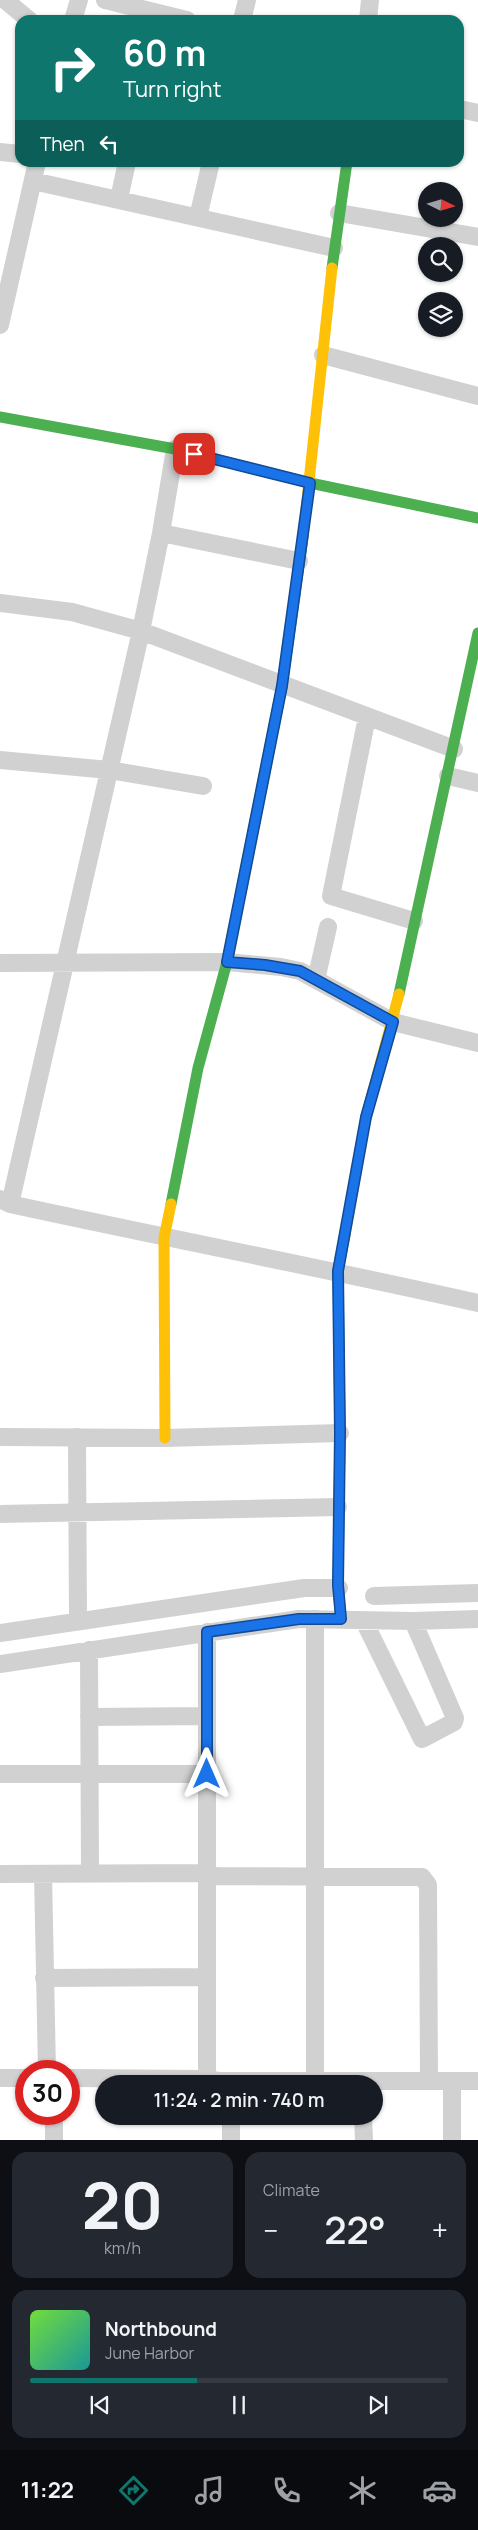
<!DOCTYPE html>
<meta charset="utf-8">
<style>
:root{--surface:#171b24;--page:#242831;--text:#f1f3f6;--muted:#9ea1a6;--line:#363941;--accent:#0f766e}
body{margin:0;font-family:Manrope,sans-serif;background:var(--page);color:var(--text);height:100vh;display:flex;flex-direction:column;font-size:19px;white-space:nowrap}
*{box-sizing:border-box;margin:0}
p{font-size:16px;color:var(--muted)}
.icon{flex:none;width:28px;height:28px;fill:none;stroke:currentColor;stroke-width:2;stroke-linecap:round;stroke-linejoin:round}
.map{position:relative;height:2140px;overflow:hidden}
.panel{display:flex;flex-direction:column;gap:12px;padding:12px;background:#0d0f14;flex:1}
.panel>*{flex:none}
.guide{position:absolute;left:15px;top:15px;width:449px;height:152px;border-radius:15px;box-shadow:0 1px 4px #0004;background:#0f766e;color:#fff;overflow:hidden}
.needle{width:32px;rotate:95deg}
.tools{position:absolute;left:418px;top:182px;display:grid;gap:10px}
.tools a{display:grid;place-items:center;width:45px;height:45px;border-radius:50%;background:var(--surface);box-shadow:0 1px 4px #0004;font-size:25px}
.speed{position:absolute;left:15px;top:2060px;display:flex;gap:10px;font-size:25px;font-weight:700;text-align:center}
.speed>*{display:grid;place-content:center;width:65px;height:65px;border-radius:50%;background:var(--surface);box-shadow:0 1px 4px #0004;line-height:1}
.speed .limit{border:8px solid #d22;background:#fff;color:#111}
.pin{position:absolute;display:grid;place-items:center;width:42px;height:42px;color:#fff;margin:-21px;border-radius:10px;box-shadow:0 2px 8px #0006}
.me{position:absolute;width:55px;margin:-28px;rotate:0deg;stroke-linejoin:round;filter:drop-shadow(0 0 4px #0008)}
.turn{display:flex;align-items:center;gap:18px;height:105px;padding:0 25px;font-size:22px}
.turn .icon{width:65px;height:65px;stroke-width:2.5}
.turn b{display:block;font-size:35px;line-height:42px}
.then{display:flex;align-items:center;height:48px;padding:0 25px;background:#0003;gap:10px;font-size:19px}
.big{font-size:38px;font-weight:600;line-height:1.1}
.panel .widget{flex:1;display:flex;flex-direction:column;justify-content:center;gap:8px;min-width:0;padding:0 18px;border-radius:15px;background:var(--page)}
.panel .dial{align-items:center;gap:0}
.dial b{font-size:65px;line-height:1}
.song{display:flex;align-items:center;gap:15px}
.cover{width:60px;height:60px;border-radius:8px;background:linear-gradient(135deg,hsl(100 70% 55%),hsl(180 70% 35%))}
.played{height:5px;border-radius:2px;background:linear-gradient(90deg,var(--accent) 40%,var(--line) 40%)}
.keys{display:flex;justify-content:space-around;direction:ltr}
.heat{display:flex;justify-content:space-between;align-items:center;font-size:28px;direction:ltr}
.panel .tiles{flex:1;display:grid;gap:12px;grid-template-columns:1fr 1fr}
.widget:last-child{grid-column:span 2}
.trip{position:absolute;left:95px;top:2075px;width:288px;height:50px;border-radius:25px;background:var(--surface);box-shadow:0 1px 4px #0004;font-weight:600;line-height:50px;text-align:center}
.dock{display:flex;height:80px;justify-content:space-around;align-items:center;background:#090b0e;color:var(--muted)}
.dock .icon{width:35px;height:35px}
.dock .active{color:var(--accent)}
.dock b{font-size:22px;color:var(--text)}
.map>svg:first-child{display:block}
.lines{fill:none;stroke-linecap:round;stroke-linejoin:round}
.street{stroke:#d1d1d1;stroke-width:18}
.fast{stroke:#4caf50;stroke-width:11}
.slow{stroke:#ffc107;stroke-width:11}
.route-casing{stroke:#114b97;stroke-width:12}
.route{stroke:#1a73e8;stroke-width:9}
</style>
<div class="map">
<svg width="478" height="2140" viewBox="0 0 478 2140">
<rect width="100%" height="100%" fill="#fff"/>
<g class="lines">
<!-- street -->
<path class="street" d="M5 0 29 20
M105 0 187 20
M73 20 79 0
M242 20 247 0
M368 20 370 0
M459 109 478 113
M0 152 20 154
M33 181 334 248
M119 199 127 162
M339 213 478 237
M198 217 211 162
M0 325 37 162
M323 355 478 396
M161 533 299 561
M0 603 72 612 141 631 454 749
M367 717 331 896 414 921
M0 760 109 770 203 786
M448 776 478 783
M0 963 227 962 281 967 300 971 393 1022 478 1043
M316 980 328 927
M0 1199 10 1204C166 1238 322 1268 478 1303
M10 1204 141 631 161 533 175 449
M0 1437 165 1438 340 1433
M77 1437 78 1620
M0 1514 338 1507
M374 1596 478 1593
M315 1619V2081
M364 1621 422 1739 454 1722 455 1718 413 1621
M0 1633 304 1588H339
M89 1650 90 1874
M0 1664 299 1619 413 1621 478 1619
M89 1717 207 1716
M0 1774H207
M0 1874 207 1873 216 1876 422 1877 428 1885 429 2081
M43 1874 47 2071
M44 1978 207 1977
M0 2078H26
M69 2078 207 2079 219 2081H478
M207 2079V1632
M452 2081V2140
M54 2114V2140
M231 2116V2140
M363 2116 364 2140"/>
<!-- fast -->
<path class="fast" d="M332 268 347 162
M0 417 175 449 310 483 478 518
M399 994 478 633
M171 1204 198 1068 227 962 282 686 303 537
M341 1619 338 1585 340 1433 338 1271 345 1234"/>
<!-- slow -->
<path class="slow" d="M303 537 332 268
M345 1234 366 1117 399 994
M165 1438 164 1238 171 1204"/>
</g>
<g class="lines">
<defs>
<path id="route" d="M194 454 310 483 282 686 227 962 265 965 300 971 393 1022 366 1117 338 1271 340 1433 338 1585 341 1619H299L207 1632V1774"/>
</defs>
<!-- route casing -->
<use href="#route" class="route-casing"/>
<!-- route -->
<use href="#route" class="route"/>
</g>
</svg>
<div class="tools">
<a><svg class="needle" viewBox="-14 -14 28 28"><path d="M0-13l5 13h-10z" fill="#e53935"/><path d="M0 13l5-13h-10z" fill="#9ea1a6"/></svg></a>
<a><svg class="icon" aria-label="search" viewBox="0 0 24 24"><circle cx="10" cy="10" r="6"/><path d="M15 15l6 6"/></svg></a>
<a><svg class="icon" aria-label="layers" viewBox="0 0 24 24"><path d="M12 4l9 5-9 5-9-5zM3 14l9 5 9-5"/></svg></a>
</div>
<div class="speed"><div class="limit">30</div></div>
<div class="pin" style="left:194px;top:454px;background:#d93025"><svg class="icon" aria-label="arrive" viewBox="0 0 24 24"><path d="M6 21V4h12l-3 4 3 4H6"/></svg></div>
<svg class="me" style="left:207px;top:1774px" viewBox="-20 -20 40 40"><path d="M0-17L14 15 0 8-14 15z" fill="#1a73e8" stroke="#fff" stroke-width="4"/></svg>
<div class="trip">11:24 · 2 min · 740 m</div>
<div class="guide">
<div class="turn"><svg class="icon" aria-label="right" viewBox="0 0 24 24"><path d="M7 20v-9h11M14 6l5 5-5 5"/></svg><div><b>60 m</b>Turn right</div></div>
<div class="then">Then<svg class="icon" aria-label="left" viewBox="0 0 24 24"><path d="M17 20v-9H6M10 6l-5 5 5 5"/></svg></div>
</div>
</div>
<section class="panel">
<div class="tiles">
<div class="widget dial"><b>20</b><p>km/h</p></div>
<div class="widget"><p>Climate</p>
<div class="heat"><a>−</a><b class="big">22°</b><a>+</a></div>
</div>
<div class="widget">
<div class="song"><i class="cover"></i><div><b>Northbound</b><p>June Harbor</p></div></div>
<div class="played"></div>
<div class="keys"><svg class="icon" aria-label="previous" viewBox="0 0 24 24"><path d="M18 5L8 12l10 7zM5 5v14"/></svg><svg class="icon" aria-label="pause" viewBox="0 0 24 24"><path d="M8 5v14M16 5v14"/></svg><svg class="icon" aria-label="next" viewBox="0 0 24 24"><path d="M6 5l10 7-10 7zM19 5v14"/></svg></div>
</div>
</div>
</section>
<nav class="dock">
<b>11:22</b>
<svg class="icon active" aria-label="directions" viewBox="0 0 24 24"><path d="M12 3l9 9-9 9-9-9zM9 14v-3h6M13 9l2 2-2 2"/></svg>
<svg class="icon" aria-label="music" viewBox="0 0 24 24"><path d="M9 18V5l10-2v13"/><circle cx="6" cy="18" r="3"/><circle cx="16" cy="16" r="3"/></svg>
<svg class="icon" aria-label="phone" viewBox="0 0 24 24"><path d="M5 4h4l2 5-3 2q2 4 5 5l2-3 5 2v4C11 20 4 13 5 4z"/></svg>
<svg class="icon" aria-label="climate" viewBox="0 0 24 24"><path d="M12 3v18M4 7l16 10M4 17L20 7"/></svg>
<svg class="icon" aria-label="car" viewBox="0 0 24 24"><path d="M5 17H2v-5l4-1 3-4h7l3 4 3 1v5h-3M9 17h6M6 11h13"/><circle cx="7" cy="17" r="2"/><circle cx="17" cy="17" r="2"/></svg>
</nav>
